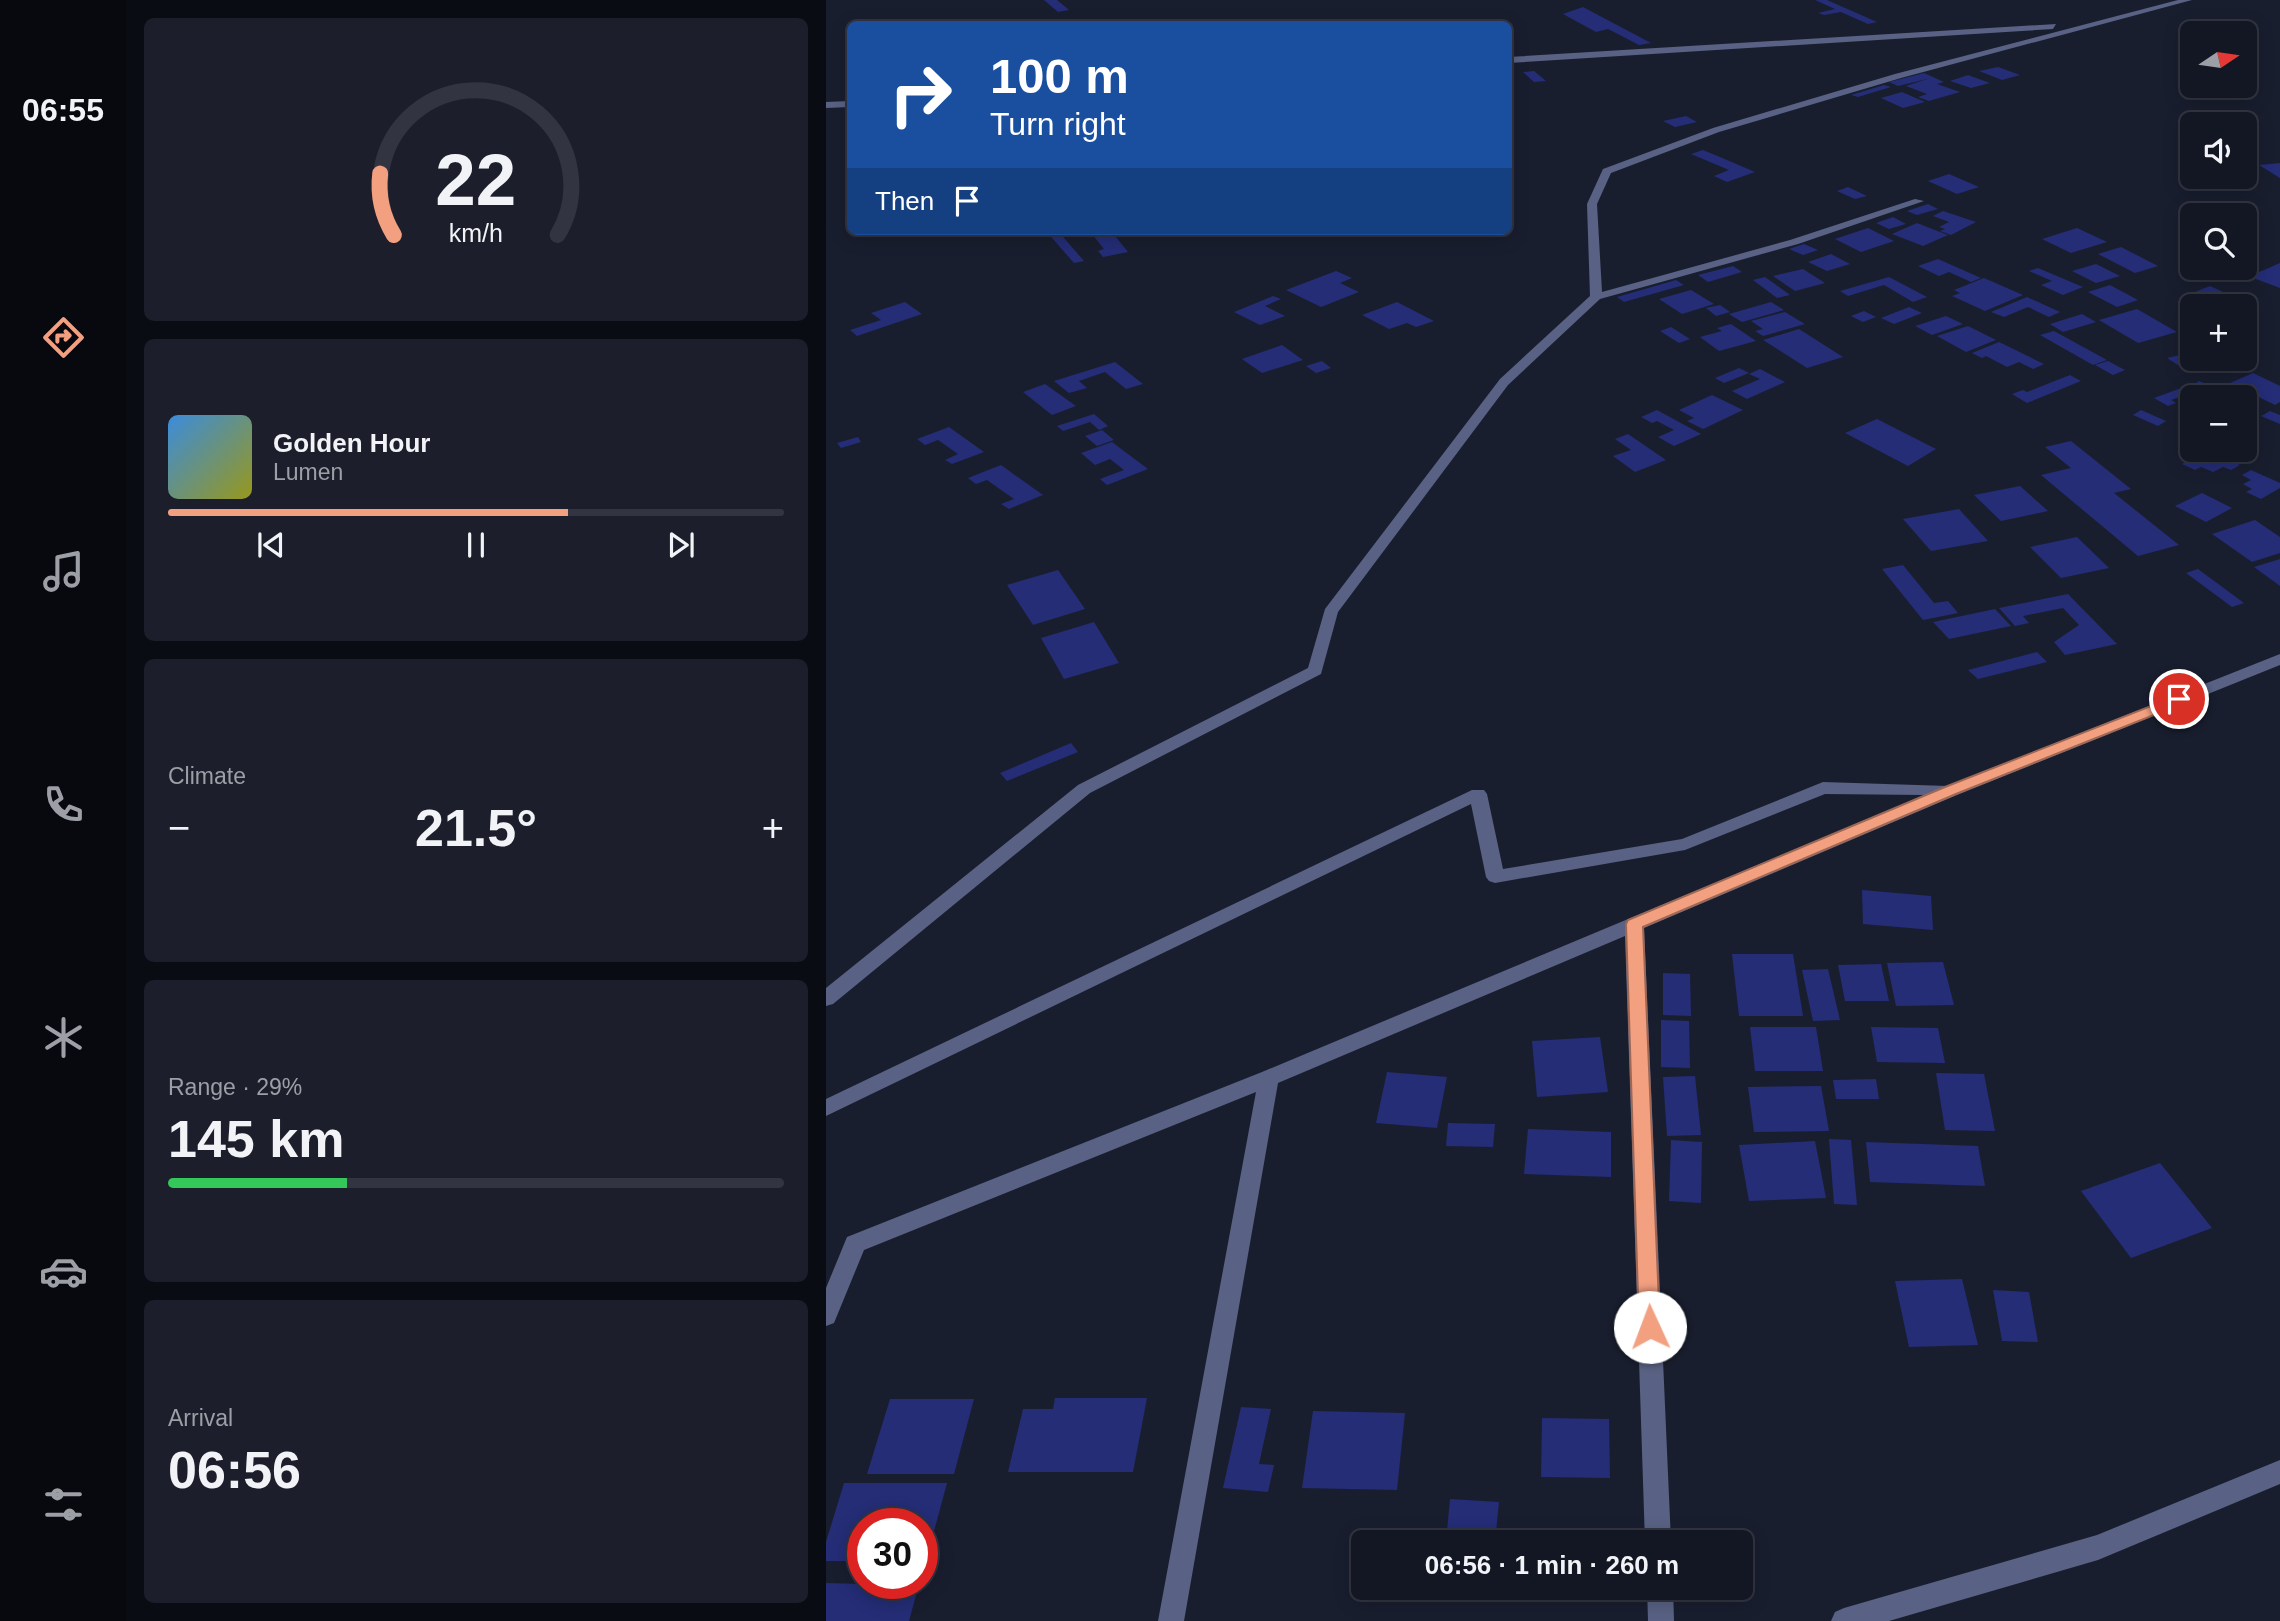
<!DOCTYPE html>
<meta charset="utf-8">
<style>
:root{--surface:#131623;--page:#1c1f2b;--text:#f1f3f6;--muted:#9d9fa6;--line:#323541;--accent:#f3a081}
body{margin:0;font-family:Helvetica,sans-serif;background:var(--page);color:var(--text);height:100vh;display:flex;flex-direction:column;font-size:26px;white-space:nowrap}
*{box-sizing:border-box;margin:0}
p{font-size:23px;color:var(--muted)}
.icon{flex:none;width:38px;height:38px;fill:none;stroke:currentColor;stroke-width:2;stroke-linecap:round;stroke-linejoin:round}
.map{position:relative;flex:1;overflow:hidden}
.details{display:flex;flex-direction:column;gap:18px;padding:18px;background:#0a0c13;width:700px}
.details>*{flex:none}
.banner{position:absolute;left:21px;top:21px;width:665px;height:214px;border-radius:10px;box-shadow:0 4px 18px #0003,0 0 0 2px var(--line);background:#1a4fa0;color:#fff;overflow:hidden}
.needle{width:46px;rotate:77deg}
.fabs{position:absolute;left:1354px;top:21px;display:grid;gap:14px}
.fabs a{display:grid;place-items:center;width:77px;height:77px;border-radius:10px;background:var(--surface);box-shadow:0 4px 18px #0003,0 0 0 2px var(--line);font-size:35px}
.speed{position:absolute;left:21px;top:1508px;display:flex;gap:14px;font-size:35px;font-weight:700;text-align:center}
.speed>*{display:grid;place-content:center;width:91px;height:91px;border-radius:50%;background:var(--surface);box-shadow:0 4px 18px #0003,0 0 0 2px var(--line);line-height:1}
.speed .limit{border:10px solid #d22;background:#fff;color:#111}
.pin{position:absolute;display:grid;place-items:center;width:60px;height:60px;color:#fff;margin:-30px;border:4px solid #fff;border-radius:50%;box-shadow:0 2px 7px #0007}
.me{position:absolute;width:77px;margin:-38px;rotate:358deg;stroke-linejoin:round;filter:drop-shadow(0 0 5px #0008)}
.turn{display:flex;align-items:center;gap:24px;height:147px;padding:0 28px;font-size:32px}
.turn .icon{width:91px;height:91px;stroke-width:2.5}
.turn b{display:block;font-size:49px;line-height:60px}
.then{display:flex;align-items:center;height:66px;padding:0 28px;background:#0003;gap:14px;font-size:26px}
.big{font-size:52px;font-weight:800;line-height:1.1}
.details .card{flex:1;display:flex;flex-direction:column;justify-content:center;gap:10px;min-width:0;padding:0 24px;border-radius:10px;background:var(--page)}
.details .dial{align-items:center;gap:0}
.dial svg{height:182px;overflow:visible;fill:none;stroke:var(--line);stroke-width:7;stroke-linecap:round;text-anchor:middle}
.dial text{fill:var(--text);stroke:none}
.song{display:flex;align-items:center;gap:21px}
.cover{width:84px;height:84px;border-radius:10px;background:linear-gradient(135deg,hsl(210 70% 55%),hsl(60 70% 35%))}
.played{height:7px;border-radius:4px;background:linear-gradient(90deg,var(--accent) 65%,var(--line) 65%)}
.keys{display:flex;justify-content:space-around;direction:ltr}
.heat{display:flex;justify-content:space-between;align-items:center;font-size:38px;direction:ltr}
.charge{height:10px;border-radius:5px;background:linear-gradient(90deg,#34c759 29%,var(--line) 0)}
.trip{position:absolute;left:525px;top:1530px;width:402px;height:70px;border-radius:10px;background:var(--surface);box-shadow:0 4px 18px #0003,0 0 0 2px var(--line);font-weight:800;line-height:70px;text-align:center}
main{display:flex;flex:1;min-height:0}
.menu{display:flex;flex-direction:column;width:126px;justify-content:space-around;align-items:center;background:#08090e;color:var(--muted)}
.menu .icon{width:49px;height:49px}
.menu .selected{color:var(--accent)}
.menu b{font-size:32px;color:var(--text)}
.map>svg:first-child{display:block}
.building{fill:#242d76}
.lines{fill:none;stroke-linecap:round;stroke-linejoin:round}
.minor{fill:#596284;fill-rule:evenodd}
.route{fill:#f3a081;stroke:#9e6854;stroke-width:2}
</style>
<main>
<nav class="menu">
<b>06:55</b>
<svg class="icon selected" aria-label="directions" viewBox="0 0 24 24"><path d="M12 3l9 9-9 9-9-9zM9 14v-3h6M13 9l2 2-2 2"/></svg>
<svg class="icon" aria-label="music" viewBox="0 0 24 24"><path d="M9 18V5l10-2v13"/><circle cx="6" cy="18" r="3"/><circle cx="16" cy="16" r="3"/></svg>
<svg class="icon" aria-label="phone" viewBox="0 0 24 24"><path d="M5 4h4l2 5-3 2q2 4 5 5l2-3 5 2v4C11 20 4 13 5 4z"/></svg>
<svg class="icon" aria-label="climate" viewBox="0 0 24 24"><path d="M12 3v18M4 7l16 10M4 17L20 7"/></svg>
<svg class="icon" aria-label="car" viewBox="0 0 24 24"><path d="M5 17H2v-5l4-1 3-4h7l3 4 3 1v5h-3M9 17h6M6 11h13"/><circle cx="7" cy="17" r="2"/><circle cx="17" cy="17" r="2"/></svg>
<svg class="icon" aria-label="filters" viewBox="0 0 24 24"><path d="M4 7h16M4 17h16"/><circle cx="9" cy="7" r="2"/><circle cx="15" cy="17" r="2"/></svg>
</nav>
<section class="details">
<div class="card dial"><svg viewBox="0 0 100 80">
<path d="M14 69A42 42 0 1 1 86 69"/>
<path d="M14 69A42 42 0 0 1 8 42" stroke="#f3a081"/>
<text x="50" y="56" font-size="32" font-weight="700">22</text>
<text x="50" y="72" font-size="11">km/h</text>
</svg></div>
<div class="card">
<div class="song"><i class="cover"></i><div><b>Golden Hour</b><p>Lumen</p></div></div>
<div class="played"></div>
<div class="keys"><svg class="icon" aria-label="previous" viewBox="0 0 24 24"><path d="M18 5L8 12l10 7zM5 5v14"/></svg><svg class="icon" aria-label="pause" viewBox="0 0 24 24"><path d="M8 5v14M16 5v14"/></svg><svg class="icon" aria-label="next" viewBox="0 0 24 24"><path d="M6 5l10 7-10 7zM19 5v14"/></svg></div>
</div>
<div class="card"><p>Climate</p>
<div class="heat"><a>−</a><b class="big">21.5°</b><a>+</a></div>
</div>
<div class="card"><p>Range · 29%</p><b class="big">145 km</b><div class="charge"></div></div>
<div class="card"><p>Arrival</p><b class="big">06:56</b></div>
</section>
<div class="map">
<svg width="1454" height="1621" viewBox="0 0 1454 1621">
<rect width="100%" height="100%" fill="#191e2f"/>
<!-- building -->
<path class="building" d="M218 0H231L243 10 232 12Z
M989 0H1001L1051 22 1042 24 1015 12 998 15 992 13 1009 9Z
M757 7 825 43 813 45 782 29 770 32 737 14Z
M1172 67 1194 75 1176 80 1153 71Z
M708 71 720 81 708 82 697 72Z
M1098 73 1118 82 1111 84 1134 92 1103 101 1092 97 1101 94 1080 86 1101 79 1072 86 1063 82Z
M1142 75 1164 83 1145 88 1124 81Z
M1058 85 1065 87 1032 97 1025 95Z
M1076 92 1099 102 1077 108 1055 98Z
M860 116 871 122 849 127 837 121Z
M877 150 901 160 929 172 901 182 888 176 903 170 865 154Z
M1454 163V178L1433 165Z
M1123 174 1153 187 1131 194 1102 181Z
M1022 187 1041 196 1029 199 1011 191Z
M1102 204 1112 209 1091 215 1081 211Z
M1117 211 1150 222 1125 235 1114 231 1119 229 1113 227 1123 222 1107 216Z
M1067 217 1080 224 1063 229 1050 223Z
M1091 223 1114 232 1122 235 1097 246 1066 234Z
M1042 228 1068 241 1035 252 1009 239Z
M1251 228 1281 242 1245 253 1216 239Z
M220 231H232L258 261 248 263Z
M274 231H285L302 252 277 257 272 251 278 249 266 234Z
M978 244 992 250 977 255 963 249Z
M1295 247 1332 266 1309 273 1272 254Z
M1005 254 1024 264 1001 271 982 262Z
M1112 259 1155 278 1145 282 1123 272 1113 276 1092 266Z
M1454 263V288L1422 276 1438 270Z
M1270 264 1294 276 1270 283 1246 271Z
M907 266 916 272 882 282 872 275Z
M1212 268 1257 287 1237 295 1215 285 1226 281 1203 271Z
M977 269 999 283 969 291 947 276Z
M510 271 526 278 514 283 533 292 495 307 460 290Z
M939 277 964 295 951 298 927 280Z
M1063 277 1101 297 1087 302 1058 285 1022 296 1014 291Z
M1158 278 1197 295 1159 311 1126 296 1134 293 1128 290Z
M850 280 858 285 798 302 791 297Z
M1284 285 1312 300 1291 307 1262 292Z
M1384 286 1428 306 1419 310V306H1372L1353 298Z
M865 290 888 304 856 314 833 299Z
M447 296 455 299 439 306 459 316 434 325 408 312Z
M1201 297 1234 312 1223 317 1202 307 1178 317 1165 312Z
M79 302 96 314 31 336 24 330 55 320 45 313Z
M571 302 608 321 590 327 581 323 563 329 536 315Z
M945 302 958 310 916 322 903 314Z
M894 305 904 312 890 316 880 308Z
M1083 307 1096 313 1068 324 1055 318Z
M1311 309 1351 332 1312 343 1273 320Z
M1038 311 1050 317 1037 322 1025 316Z
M959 312 979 324 937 336 929 331 937 329 925 321Z
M1256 314 1270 322 1237 332 1224 324Z
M1120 316 1137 324 1106 335 1089 326Z
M905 324 930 341 893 351 874 337 896 331 891 328Z
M1142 326 1170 340 1140 352 1111 336Z
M845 327 864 339 853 343 834 331Z
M973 329 1017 357 981 368 937 340Z
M1228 331 1281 360 1267 365 1214 335Z
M1173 342 1218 364 1207 369 1193 362 1181 367 1160 356 1156 358 1146 353Z
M456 345 477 360 436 373 416 359Z
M1367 352V359L1382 360 1355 367 1341 358Z
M496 361 505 368 490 373 480 366Z
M1282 361 1299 370 1287 375 1269 365Z
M289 362 317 384 300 389 279 372 253 381 261 388 243 393 228 381Z
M913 368 923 373 898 383 889 378Z
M934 369 959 382 921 399 906 391 934 379 923 374Z
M1427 373 1454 386V402L1449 405 1404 383Z
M1244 375 1255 381 1201 403 1186 394 1197 390 1201 392Z
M1373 381 1411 397H1394L1366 385Z
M219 384 250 406 226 415 197 392Z
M1361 386 1371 391 1345 400 1350 403 1342 406 1328 398Z
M886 395 917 410 877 429 861 421 868 418 853 410Z
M831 410 875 434 848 446 832 437 848 430 831 421 826 423 815 417Z
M1315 410 1340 421 1332 426 1307 415Z
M1444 411 1454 415V424L1435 416Z
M268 414 282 426 273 430 264 422 237 431 231 426Z
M1051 419 1110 449 1082 466 1019 433Z
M123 427 158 452 126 464 119 460 132 454 112 440 99 445 91 439Z
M276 430 288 440 271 446 259 436Z
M802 434 840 460 809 472 787 456 805 450 789 439Z
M32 437 35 442 15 448 11 443Z
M1245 441 1305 489 1288 493 1353 545 1312 556 1215 475 1245 468 1219 447Z
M286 442 322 469 281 485 274 479 298 470 284 459 269 465 255 453Z
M1381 450 1414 465 1405 470 1397 467 1387 472 1375 467 1369 470 1356 464Z
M175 465 217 495 183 509 175 504 188 499 161 480 150 484 142 478Z
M1425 470 1454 483V488L1435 499 1420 492 1426 489 1417 484 1425 480 1416 475Z
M1194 486 1222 511 1175 521 1148 495Z
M1376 493 1406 508 1380 522 1349 506Z
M1133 509 1162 541 1105 551 1077 519Z
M1429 520 1454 537V553L1426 562 1386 534Z
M1251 537 1283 568 1235 578 1204 547Z
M1454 559V586L1428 567Z
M1077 565 1108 603 1122 601 1132 613 1097 620 1056 569Z
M1372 569 1418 603 1406 607 1360 573Z
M232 570 259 609 207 625 181 585Z
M1242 594 1291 644 1239 655 1228 642 1253 625 1237 608 1197 616 1203 623 1189 626 1173 608Z
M1169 609 1185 626 1123 639 1107 622Z
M268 622 293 663 238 679 215 638Z
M1211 652 1221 662 1152 679 1142 670Z
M245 743 252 752 181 781 174 773Z
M1036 890 1105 896 1107 930 1037 924Z
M906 954H967L977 1016H913Z
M1117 962 1128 1005 1070 1006 1061 963Z
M1055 964 1063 1001H1019L1012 965Z
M1002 969 1014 1020 987 1021 976 970Z
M837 973 864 974 865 1016 837 1015Z
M835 1020 863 1021 864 1068 835 1067Z
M924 1027H990L997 1071H929Z
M1045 1027 1112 1028 1119 1063 1051 1062Z
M774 1037 782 1092 711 1097 706 1041Z
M561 1072 621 1077 611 1128 550 1123Z
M1110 1073 1158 1074 1169 1131 1119 1130Z
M869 1076 875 1135 841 1136 837 1077Z
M1050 1079 1053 1099H1010L1007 1080Z
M995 1086 1003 1131 928 1132 922 1087Z
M622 1123 669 1124 667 1147 620 1146Z
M702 1129 785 1132V1177L698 1174Z
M1003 1139 1025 1140 1031 1205 1008 1204Z
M845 1140 876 1142 875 1203 843 1201Z
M989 1141 1000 1198 923 1201 913 1145Z
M1040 1142 1152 1146 1159 1186 1044 1182Z
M1334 1163 1386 1228 1305 1258 1255 1191Z
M1136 1279 1152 1345 1083 1347 1069 1281Z
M1167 1290 1203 1292 1212 1342 1176 1341Z
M229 1398H321L307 1472H182L197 1409H227Z
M64 1399H148L128 1474H41Z
M415 1407 445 1409 433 1464 448 1465 442 1492 397 1488Z
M487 1411 579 1413 571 1490 476 1488Z
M716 1418 783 1419 784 1478 715 1477Z
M18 1483H121L100 1561H96V1524H37V1561H0V1542Z
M624 1499 673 1502 669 1542H620Z
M0 1583 37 1584H93L83 1621H0Z"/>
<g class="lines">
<!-- minor -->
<path class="minor" d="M1352 0H1366L1075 78 893 132 785 173 771 204 776 292 964 240 1089 199 1098 201 972 244 774 299 682 385 512 612 495 674 264 793 7 1004 0 1006V988L252 785 482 668 499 609 674 379 764 296 761 204 777 169 887 128 1069 74Z
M1230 24 1227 29 682 63V57Z
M24 101V107L0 108V102Z
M1454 654V665L1131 795 818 928 845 1542H819L799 936 452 1083 358 1621H332L430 1092 38 1250 8 1323 0 1326V1288L21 1237 436 1072 1099 795 999 794 859 850 669 883 663 881 660 877 645 804 0 1116V1099L646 790H658L661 794 677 869 856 839 997 782 1122 786Z
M1454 1460V1484L1272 1560 1063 1621H1005L1009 1612 1018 1608 1271 1535Z
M821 1587H847L848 1621H822Z"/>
</g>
<!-- route -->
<path class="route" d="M1353 695 1360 699 1358 703 1130 794 817 927 834 1327 831 1334 824 1336 816 1334 813 1327 800 924 802 920 1119 787Z"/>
</svg>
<div class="fabs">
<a><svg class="needle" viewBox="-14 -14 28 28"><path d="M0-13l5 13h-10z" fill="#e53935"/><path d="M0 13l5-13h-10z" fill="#9d9fa6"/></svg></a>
<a><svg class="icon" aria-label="sound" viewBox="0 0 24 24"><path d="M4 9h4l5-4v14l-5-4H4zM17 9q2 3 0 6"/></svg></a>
<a><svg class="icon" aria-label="search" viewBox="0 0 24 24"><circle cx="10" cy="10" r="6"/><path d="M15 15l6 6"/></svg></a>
<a>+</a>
<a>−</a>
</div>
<div class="speed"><div class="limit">30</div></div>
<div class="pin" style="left:1353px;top:699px;background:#d93025"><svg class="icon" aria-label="arrive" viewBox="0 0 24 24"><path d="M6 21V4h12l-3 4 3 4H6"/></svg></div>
<svg class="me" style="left:824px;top:1327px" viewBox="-20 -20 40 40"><circle r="19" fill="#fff"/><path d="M0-13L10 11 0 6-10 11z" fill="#f3a081"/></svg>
<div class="trip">06:56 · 1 min · 260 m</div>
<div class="banner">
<div class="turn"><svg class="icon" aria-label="right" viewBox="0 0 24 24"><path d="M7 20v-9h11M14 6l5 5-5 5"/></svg><div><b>100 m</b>Turn right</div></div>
<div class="then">Then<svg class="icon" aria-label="arrive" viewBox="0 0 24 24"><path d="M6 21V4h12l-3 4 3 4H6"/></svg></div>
</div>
</div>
</main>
